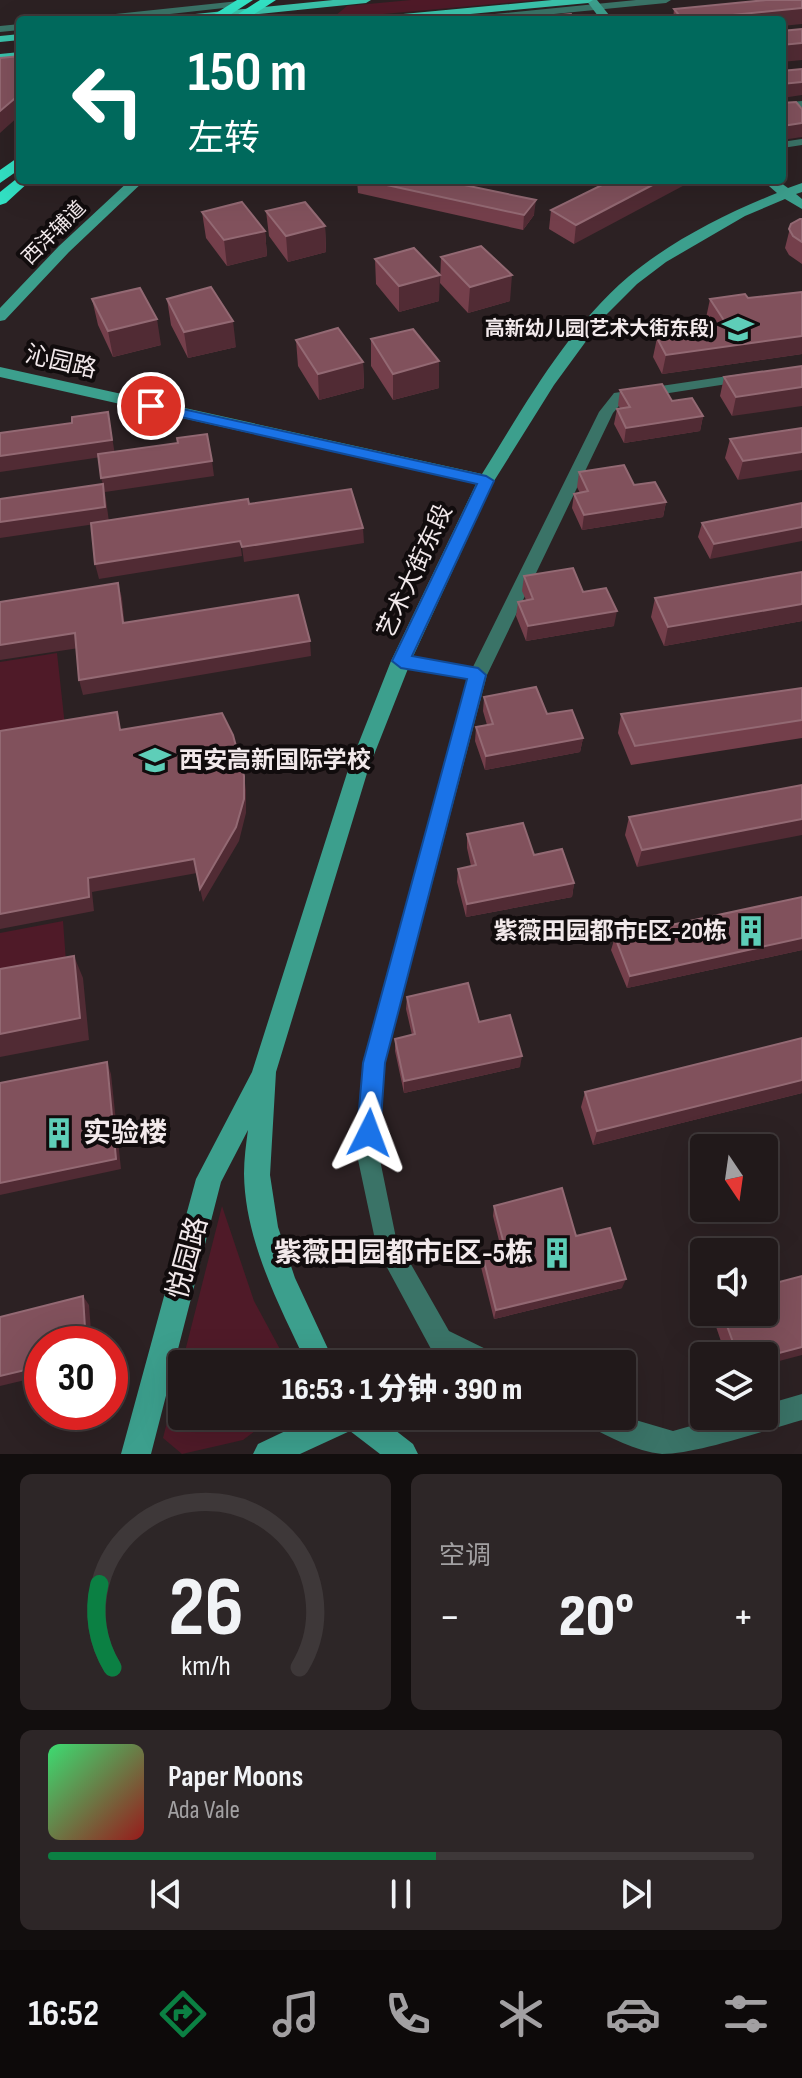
<!DOCTYPE html>
<html lang="zh">
<meta charset="utf-8">
<style>
:root{--surface:#21191a;--page:#2d2627;--text:#f1f3f6;--muted:#a2a0a2;--line:#3e3839;--accent:#0b8043}
body{margin:0;font-family:"Sofia Sans Condensed","Noto Sans SC",sans-serif;background:var(--page);color:var(--text);height:100vh;display:flex;flex-direction:column;font-size:30px;white-space:nowrap}
*{box-sizing:border-box;margin:0}
p{font-size:26px;color:var(--muted)}
.icon{flex:none;width:44px;height:44px;fill:none;stroke:currentColor;stroke-width:2;stroke-linecap:round;stroke-linejoin:round}
.map{position:relative;height:1454px;overflow:hidden}
.drawer{display:flex;flex-direction:column;gap:20px;padding:20px;background:#120e0e;flex:1}
.drawer>*{flex:none}
.banner{position:absolute;left:16px;top:16px;width:770px;height:168px;border-radius:8px;box-shadow:0 8px 32px #0002,0 0 0 2px var(--line);background:#00695c;color:#fff;overflow:hidden}
.needle{width:52px;rotate:167deg}
.buttons{position:absolute;left:690px;top:1134px;display:grid;gap:16px}
.buttons a{display:grid;place-items:center;width:88px;height:88px;border-radius:8px;background:var(--surface);box-shadow:0 8px 32px #0002,0 0 0 2px var(--line);font-size:40px}
.speed{position:absolute;left:24px;top:1326px;display:flex;gap:16px;font-size:40px;font-weight:700;text-align:center}
.speed>*{display:grid;place-content:center;width:104px;height:104px;border-radius:50%;background:var(--surface);box-shadow:0 8px 32px #0002,0 0 0 2px var(--line);line-height:1}
.speed .limit{border:12px solid #d22;background:#fff;color:#111}
.pin{position:absolute;display:grid;place-items:center;width:68px;height:68px;color:#fff;margin:-34px;border:4px solid #fff;border-radius:50%;box-shadow:0 2px 8px #0007}
.me{position:absolute;width:88px;margin:-44px;rotate:3deg;stroke-linejoin:round;filter:drop-shadow(0 0 6px #0008)}
.turn{display:flex;align-items:center;gap:28px;height:168px;padding:0 40px;font-size:36px}
.turn .icon{width:104px;height:104px;stroke-width:2.5}
.turn b{display:block;font-size:56px;line-height:68px}
.big{font-size:60px;font-weight:800;line-height:1.1}
.drawer .widget{flex:1;display:flex;flex-direction:column;justify-content:center;gap:12px;min-width:0;padding:0 28px;border-radius:12px;background:var(--page)}
.drawer .dial{align-items:center;gap:0}
.dial svg{height:208px;overflow:visible;fill:none;stroke:var(--line);stroke-width:7;stroke-linecap:round;text-anchor:middle}
.dial text{fill:var(--text);stroke:none}
.song{display:flex;align-items:center;gap:24px}
.cover{width:96px;height:96px;border-radius:12px;background:linear-gradient(135deg,hsl(140 70% 55%),hsl(0 70% 35%))}
.played{height:8px;border-radius:4px;background:linear-gradient(90deg,var(--accent) 55%,var(--line) 55%)}
.keys{display:flex;justify-content:space-around;direction:ltr}
.heat{display:flex;justify-content:space-between;align-items:center;font-size:44px;direction:ltr}
.drawer .tiles{flex:1;display:grid;gap:20px;grid-template-columns:1fr 1fr}
.widget:last-child{grid-column:span 2}
.trip{position:absolute;left:168px;top:1350px;width:468px;height:80px;border-radius:8px;background:var(--surface);box-shadow:0 8px 32px #0002,0 0 0 2px var(--line);font-weight:800;line-height:80px;text-align:center}
.dock{display:flex;height:128px;justify-content:space-around;align-items:center;background:#0d0a0a;color:var(--muted)}
.dock .icon{width:56px;height:56px}
.dock .current{color:var(--accent)}
.dock b{font-size:36px;color:var(--text)}
.map>svg:first-child{display:block}
.green{fill:#4f1a28}
.lines{fill:none;stroke-linecap:round;stroke-linejoin:round}
.lane-far1{stroke:#3a7367;stroke-width:6}
.lane{stroke:#3a7367;stroke-width:9}
.street{fill:#3a7367;fill-rule:evenodd}
.secondary{fill:#3c9f8d;fill-rule:evenodd}
.primary{fill:#3ac2aa;fill-rule:evenodd}
.highway{fill:#32e1c4;fill-rule:evenodd}
.wall{fill:#743f4b}
.shaded-wall{fill:#512b34}
.building{fill:#81515c;stroke:#936973;stroke-width:2}
.route{fill:#1a73e8;stroke:#114b97;stroke-width:2}
.labels{text-anchor:middle;dominant-baseline:central;stroke-width:8;stroke-linejoin:round;paint-order:stroke}
.far-street-label{font-size:20px;fill:#f2e9eb;stroke:#110c0d}
.far-poi-label{font-size:20px;font-weight:bold;fill:#f2e9eb;stroke:#110c0d;text-anchor:end}
.street-label{font-size:24px;fill:#f2e9eb;stroke:#110c0d}
.poi-label{font-size:24px;font-weight:bold;fill:#f2e9eb;stroke:#110c0d;text-anchor:start}
.near-poi-label{font-size:28px;font-weight:bold;fill:#f2e9eb;stroke:#110c0d;text-anchor:start}
.near-street-label{font-size:28px;fill:#f2e9eb;stroke:#110c0d}
</style>
<div class="map">
<svg width="802" height="1454" viewBox="0 0 802 1454">
<rect width="100%" height="100%" fill="#2c2123"/>
<!-- green -->
<path class="green" d="M411 0H537L339 18 335 16 347 6Z
M57 653 65 726 0 738V662Z
M63 921 66 962 0 975V933Z
M222 1206 254 1301 288 1364H182V1416H275L243 1440 182 1454 163 1438Z"/>
<g class="lines">
<!-- lane-far1 -->
<path class="lane-far1" d="M782 106 802 104
M782 145 802 142"/>
<!-- lane -->
<path class="lane" d="M401 661 478 675"/>
<!-- street -->
<path class="street" d="M636 0H671L666 3 494 20H459L464 17Z
M239 1 244 4 242 6 116 20H82L87 17Z
M695 11 700 14 699 16 658 20Z
M20 24V30L0 32V26Z
M748 373 755 377 753 380 624 400 613 413 487 675 385 1063 379 1155 396 1238 449 1331 498 1355 502 1364H462L431 1349 377 1249 357 1155 363 1063 469 675 599 412 614 393Z
M802 1394V1420C766 1430 697 1454 662 1454 635 1451 610 1437 586 1425L582 1416H622L673 1431 726 1416H764V1405Z"/>
<!-- secondary -->
<path class="secondary" d="M586 0H597L613 20H601Z
M130 180H145L69 252 5 320 0 321V308L59 246Z
M762 180H777L788 188 802 183V192L796 194 802 199V209L785 199 745 216 666 262 637 284 603 318 554 385 494 481 411 661 368 770 276 1072 270 1175 278 1227 295 1278 335 1364H307C279 1305 245 1241 244 1174 244 1159 246 1144 248 1130L221 1182 151 1454H121L196 1179 252 1072 348 770 391 661 476 484 0 377V367L482 474C524 407 566 330 628 277 671 241 725 214 777 193Z
M317 1416H377L413 1444 418 1454H380L350 1431 300 1454H253L258 1444Z"/>
<!-- primary -->
<path class="primary" d="M333 0H371L366 3 199 20H160L166 17Z
M552 0H593L588 3 407 20H365L371 17Z
M20 34V40L0 42V36Z
M20 52V58L0 60V54Z"/>
<!-- highway -->
<path class="highway" d="M237 0H253L222 20H205Z
M260 0H276L245 20H229Z
M20 156V169L0 183V170Z
M20 176V180H31L6 203 0 205V192Z"/>
</g>
<!-- wall -->
<path class="wall" d="M674 9 782 20H673Z
M357 180H440L534 215 523 230 358 193Z
M612 180 574 244 549 229 551 210Z
M266 211 325 226 326 252 288 262 269 236Z
M202 212 265 231 267 256 227 266 206 238Z
M802 219V264L789 255 785 248 791 224Z
M441 257 510 301 468 313 440 283Z
M375 259 439 301 399 312 376 284Z
M802 292V354L662 374 653 357 657 338 690 333 691 328 710 324 706 318 710 299 748 298Z
M92 299 161 345 113 357 98 325Z
M167 299 236 347 188 358 171 325Z
M371 339 439 361V388L393 400 371 366Z
M296 340 363 362 364 388 319 400 298 366Z
M802 366 732 416 720 396 724 377Z
M620 390 672 401 703 416 700 431 624 443 614 424 617 409 620 408 618 405Z
M802 428 738 480 725 458 730 439Z
M579 472 634 485 666 502 663 517 582 530 572 508 574 494 580 493 577 487Z
M802 503 710 559 698 537 702 523Z
M802 572V621L664 646 651 617 655 598Z
M524 576 583 592 614 626 526 641 516 616 518 602 526 600 522 591Z
M802 688V738L631 765 618 733 621 714Z
M484 697 547 714 583 738 580 752 485 770 475 741 476 727 487 725 483 711Z
M802 785 637 867 625 835 629 817Z
M467 834 534 855 574 883 572 897 466 917 457 882 458 869 471 866 467 848Z
M802 897V950L627 988 611 950 615 937Z
M407 997 479 1022 520 1067 404 1093 395 1051V1039L412 1035 406 1009Z
M802 1038V1093L593 1145 581 1107 585 1092Z
M494 1206 576 1236 622 1288 494 1319 481 1267 483 1257 502 1253 493 1216Z
M711 1312H764V1356H726Z"/>
<!-- shaded-wall -->
<path class="shaded-wall" d="M802 8V24L782 26V20H683Z
M802 43V60L782 62V45Z
M802 82V95L782 98V84Z
M20 94V115L0 133V111Z
M802 123V137L782 140V126Z
M662 180H694L574 244 576 225Z
M536 200 534 215 523 230 524 215Z
M325 226 326 252 288 262 286 236Z
M265 231 267 256 227 266 224 240Z
M440 275 439 301 399 312V286Z
M512 275 510 301 468 313 470 287Z
M157 319 161 345 113 357 108 331Z
M233 321 236 347 188 358 184 332Z
M802 336V354L662 374 666 355Z
M439 361V388L393 400V374Z
M363 362 364 388 319 400 318 374Z
M802 387V406L732 416 736 397Z
M108 412 115 455 0 472V456Z
M703 416 700 431 624 443 626 428Z
M802 452V470L738 480 743 461Z
M212 461 214 476 105 492 109 522 0 538V522L104 489 101 478Z
M666 502 663 517 582 530 584 515Z
M802 527V541L710 559 714 544Z
M363 528 364 543 244 562 242 547Z
M240 541 242 556 99 579 95 564Z
M118 583 122 598 126 638 123 623Z
M802 604V621L664 646 668 627Z
M617 611 614 626 526 641 528 626Z
M75 633 79 648 0 660V645Z
M310 641 311 656 83 695 79 680Z
M583 738 580 752 485 770 486 756Z
M244 776 246 790V813L239 841 203 902 200 889Z
M802 819V835L637 867 642 850Z
M194 859 197 873 92 892 94 911 0 929V914L88 878Z
M574 883 572 897 466 917 467 904Z
M802 938V950L627 988 630 976Z
M74 956 83 978 89 1040 0 1057V1034Z
M522 1056 520 1067 404 1093V1081Z
M107 1062 111 1074 121 1169 0 1195V1183Z
M802 1080V1093L593 1145 597 1131Z
M626 1279 622 1288 494 1319 496 1310Z
M83 1296 89 1305 92 1344H86Z
M802 1347V1355L764 1365V1357Z
M42 1366V1376L0 1386V1376Z"/>
<!-- building -->
<path class="building" d="M766 0H802V8L683 20 674 9Z
M571 14 575 20H508Z
M802 29V43L782 45V31Z
M20 56V94L0 111V58Z
M802 69V82L782 84V71Z
M796 102 802 109V123L782 126V103Z
M364 180H440L536 200 524 215Z
M612 180H662L576 225 551 210Z
M242 202 265 231 224 240 202 212Z
M305 202 325 226 286 236 266 211Z
M800 219H802V242L793 236 789 229 791 224Z
M481 246 512 275 470 287 441 257Z
M414 248 440 275 399 286 375 259Z
M211 287 233 321 184 332 167 299Z
M140 288 157 319 108 331 92 299Z
M802 292V336L666 355 657 338 694 332 691 328 725 322 710 299 745 294 748 298Z
M338 328 363 362 318 374 296 340Z
M413 329 439 361 393 374 371 339Z
M802 366V387L736 397 724 377Z
M662 384 672 401 692 398 703 416 626 428 617 409 630 407 620 390Z
M108 412 112 440 0 456V433L72 423V417Z
M802 428V452L743 461 730 439Z
M207 434 212 461 101 478 98 454 178 443 177 438Z
M624 465 634 485 655 482 666 502 584 515 574 494 588 491 579 472Z
M103 484 105 507 0 522V499Z
M351 489 363 528 242 547 240 541 95 564 91 523 248 499 249 504Z
M802 503V527L714 544 702 523Z
M573 568 583 592 606 588 617 611 528 626 518 602 533 599 524 576Z
M802 572V604L668 627 655 598Z
M118 583 123 623 298 595 310 641 79 680 75 633 0 645V602Z
M536 687 547 714 572 710 583 738 486 756 476 727 493 724 484 697Z
M802 688V720L635 746 621 714Z
M117 712 120 730 222 713 233 735 244 776V799L236 827 200 889 194 859 88 878 89 897 0 914V731Z
M802 785V819L642 850 629 817Z
M523 823 534 855 562 849 574 883 467 904 458 869 476 865 467 834Z
M802 897V938L630 976 615 937Z
M74 956 80 1018 0 1034V969Z
M468 983 479 1022 510 1015 522 1056 404 1081 395 1039 415 1034 407 997Z
M802 1038V1080L597 1131 585 1092Z
M107 1062 116 1159 0 1183V1083Z
M562 1188 576 1236 610 1228 626 1279 496 1310 483 1257 506 1252 494 1206Z
M802 1276V1347L764 1357V1356H738L722 1312H764V1286Z
M83 1296 86 1344H42V1366L0 1376V1317Z"/>
<!-- route -->
<path class="route" d="M151 402 486 476 494 481 412 656 478 668 486 675 385 1063 380 1133 377 1141 369 1145 361 1141 357 1133 363 1063 467 679 401 668 392 661 477 484 145 409V403Z"/>
<!-- icons -->
<defs>
<symbol id="school-bare" viewBox="-9 -9 18 18"><path d="M0-5L7-2L0 1L-7-2ZM-4 1L0 2.5L4 1V4Q0 6-4 4Z" fill="#5eceb8" stroke="#110c0d" stroke-width="2.5" paint-order="stroke"/></symbol>
<symbol id="building-bare" viewBox="-9 -9 18 18"><path d="M-4-6H4V6H1V3H-1V6H-4ZM-2.5-4.3h1.7v1.8h-1.7ZM.8-4.3h1.7v1.8H.8ZM-2.5-1h1.7V.8h-1.7ZM.8-1h1.7V.8H.8Z" fill="#5eceb8" stroke="#110c0d" stroke-width="2.5" paint-order="stroke"/></symbol>
</defs>
<g fill-rule="evenodd">
<use href="#school-bare" x="716" y="307" width="44" height="44"/>
<use href="#school-bare" x="133" y="738" width="44" height="44"/>
<use href="#building-bare" x="729" y="909" width="44" height="44"/>
<use href="#building-bare" x="37" y="1111" width="44" height="44"/>
<use href="#building-bare" x="535" y="1231" width="44" height="44"/>
</g>
<g class="labels">
<!-- far-street labels -->
<g class="far-street-label">
<text transform="translate(54 233) rotate(-45)">西沣辅道</text>
</g>
<!-- far-poi labels -->
<g class="far-poi-label">
<text x="714" y="329">高新幼儿园(艺术大街东段)</text>
</g>
<!-- street labels -->
<g class="street-label">
<text transform="translate(61 362) rotate(13)">沁园路</text>
<text transform="translate(415 571) rotate(-65)">艺术大街东段</text>
</g>
<!-- poi labels -->
<g class="poi-label">
<text x="179" y="760">西安高新国际学校</text>
<text x="727" y="931" text-anchor="end">紫薇田园都市E区-20栋</text>
</g>
<!-- near-poi labels -->
<g class="near-poi-label">
<text x="83" y="1133">实验楼</text>
<text x="533" y="1253" text-anchor="end">紫薇田园都市E区-5栋</text>
</g>
<!-- near-street labels -->
<g class="near-street-label">
<text transform="translate(188 1258) rotate(-75)">悦园路</text>
</g>
</g>
</svg>
<div class="buttons">
<a><svg class="needle" viewBox="-14 -14 28 28"><path d="M0-13l5 13h-10z" fill="#e53935"/><path d="M0 13l5-13h-10z" fill="#a2a0a2"/></svg></a>
<a><svg class="icon" aria-label="sound" viewBox="0 0 24 24"><path d="M4 9h4l5-4v14l-5-4H4zM17 9q2 3 0 6"/></svg></a>
<a><svg class="icon" aria-label="layers" viewBox="0 0 24 24"><path d="M12 4l9 5-9 5-9-5zM3 14l9 5 9-5"/></svg></a>
</div>
<div class="speed"><div class="limit">30</div></div>
<div class="pin" style="left:151px;top:406px;background:#d93025"><svg class="icon" aria-label="arrive" viewBox="0 0 24 24"><path d="M6 21V4h12l-3 4 3 4H6"/></svg></div>
<svg class="me" style="left:369px;top:1133px" viewBox="-20 -20 40 40"><path d="M0-17L14 15 0 8-14 15z" fill="#1a73e8" stroke="#fff" stroke-width="4"/></svg>
<div class="trip">16:53 · 1 分钟 · 390 m</div>
<div class="banner">
<div class="turn"><svg class="icon" aria-label="left" viewBox="0 0 24 24"><path d="M17 20v-9H6M10 6l-5 5 5 5"/></svg><div><b>150 m</b>左转</div></div>
</div>
</div>
<section class="drawer">
<div class="tiles">
<div class="widget dial"><svg viewBox="0 0 100 80">
<path d="M14 69A42 42 0 1 1 86 69"/>
<path d="M14 69A42 42 0 0 1 9 37" stroke="#0b8043"/>
<text x="50" y="56" font-size="32" font-weight="700">26</text>
<text x="50" y="72" font-size="11">km/h</text>
</svg></div>
<div class="widget"><p>空调</p>
<div class="heat"><a>−</a><b class="big">20°</b><a>+</a></div>
</div>
<div class="widget">
<div class="song"><i class="cover"></i><div><b>Paper Moons</b><p>Ada Vale</p></div></div>
<div class="played"></div>
<div class="keys"><svg class="icon" aria-label="previous" viewBox="0 0 24 24"><path d="M18 5L8 12l10 7zM5 5v14"/></svg><svg class="icon" aria-label="pause" viewBox="0 0 24 24"><path d="M8 5v14M16 5v14"/></svg><svg class="icon" aria-label="next" viewBox="0 0 24 24"><path d="M6 5l10 7-10 7zM19 5v14"/></svg></div>
</div>
</div>
</section>
<nav class="dock">
<b>16:52</b>
<svg class="icon current" aria-label="directions" viewBox="0 0 24 24"><path d="M12 3l9 9-9 9-9-9zM9 14v-3h6M13 9l2 2-2 2"/></svg>
<svg class="icon" aria-label="music" viewBox="0 0 24 24"><path d="M9 18V5l10-2v13"/><circle cx="6" cy="18" r="3"/><circle cx="16" cy="16" r="3"/></svg>
<svg class="icon" aria-label="phone" viewBox="0 0 24 24"><path d="M5 4h4l2 5-3 2q2 4 5 5l2-3 5 2v4C11 20 4 13 5 4z"/></svg>
<svg class="icon" aria-label="climate" viewBox="0 0 24 24"><path d="M12 3v18M4 7l16 10M4 17L20 7"/></svg>
<svg class="icon" aria-label="car" viewBox="0 0 24 24"><path d="M5 17H2v-5l4-1 3-4h7l3 4 3 1v5h-3M9 17h6M6 11h13"/><circle cx="7" cy="17" r="2"/><circle cx="17" cy="17" r="2"/></svg>
<svg class="icon" aria-label="filters" viewBox="0 0 24 24"><path d="M4 7h16M4 17h16"/><circle cx="9" cy="7" r="2"/><circle cx="15" cy="17" r="2"/></svg>
</nav>
